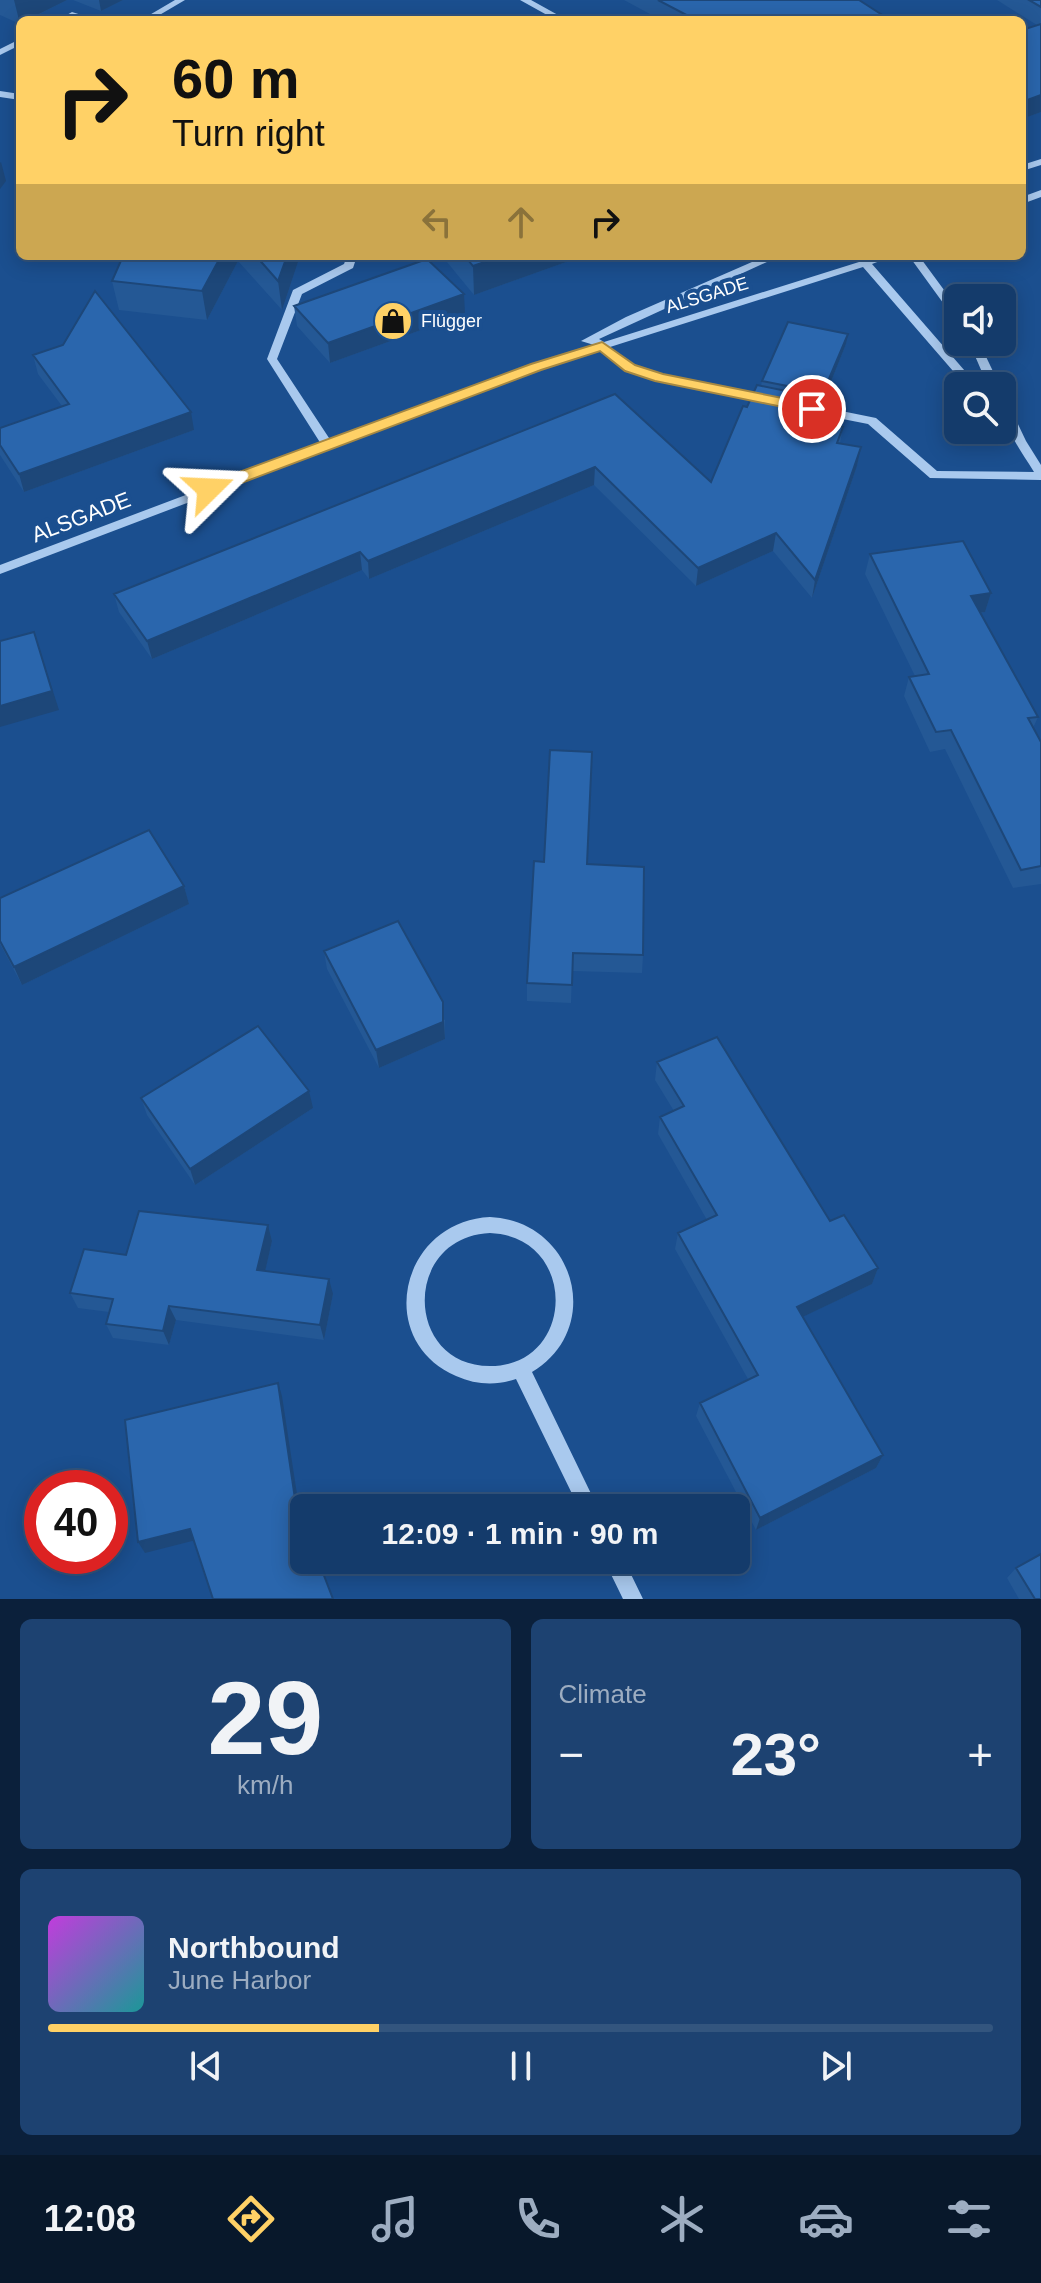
<!DOCTYPE html>
<meta charset="utf-8">
<style>
:root{--surface:#143b6b;--page:#1d4271;--text:#f1f3f6;--muted:#9dadc1;--line:#33557e;--accent:#ffd166}
body{margin:0;font-family:Helvetica,sans-serif;background:var(--page);color:var(--text);height:100vh;display:flex;flex-direction:column;font-size:30px;white-space:nowrap}
*{box-sizing:border-box;margin:0}
p{font-size:26px;color:var(--muted)}
.icon{flex:none;width:44px;height:44px;fill:none;stroke:currentColor;stroke-width:2;stroke-linecap:round;stroke-linejoin:round}
.map{position:relative;height:1599px;overflow:hidden}
.details{display:flex;flex-direction:column;gap:20px;padding:20px;background:#0b203b;flex:1}
.details>*{flex:none}
.hud{position:absolute;left:16px;top:16px;width:1010px;height:244px;border-radius:12px;box-shadow:0 4px 20px #0003,0 0 0 2px var(--line);background:#ffd166;color:#111;overflow:hidden}
.buttons{position:absolute;left:944px;top:284px;display:grid;gap:16px}
.buttons a{display:grid;place-items:center;width:72px;height:72px;border-radius:12px;background:var(--surface);box-shadow:0 4px 20px #0003,0 0 0 2px var(--line);font-size:40px}
.speed{position:absolute;left:24px;top:1470px;display:flex;gap:16px;font-size:40px;font-weight:700;text-align:center}
.speed>*{display:grid;place-content:center;width:104px;height:104px;border-radius:50%;background:var(--surface);box-shadow:0 4px 20px #0003,0 0 0 2px var(--line);line-height:1}
.speed .limit{border:12px solid #d22;background:#fff;color:#111}
.pin{position:absolute;display:grid;place-items:center;width:68px;height:68px;color:#fff;margin:-34px;border:4px solid #fff;border-radius:50%;box-shadow:0 2px 8px #0007}
.me{position:absolute;width:88px;margin:-44px;rotate:69deg;stroke-linejoin:round;filter:drop-shadow(0 0 6px #0008)}
.turn{display:flex;align-items:center;gap:28px;height:168px;padding:0 24px;font-size:36px}
.turn .icon{width:104px;height:104px;stroke-width:2.5}
.turn b{display:block;font-size:56px;line-height:68px}
.lanes{display:flex;align-items:center;height:76px;padding:0 24px;background:#0003;justify-content:center;gap:40px;direction:ltr}
.lanes .off{opacity:.35}
.big{font-size:60px;font-weight:700;line-height:1.1}
.details .tile{flex:1;display:flex;flex-direction:column;justify-content:center;gap:12px;min-width:0;padding:0 28px;border-radius:12px;background:var(--page)}
.details .dial{align-items:center;gap:0}
.dial b{font-size:104px;line-height:1}
.song{display:flex;align-items:center;gap:24px}
.cover{width:96px;height:96px;border-radius:12px;background:linear-gradient(135deg,hsl(290 70% 55%),hsl(180 70% 35%))}
.played{height:8px;border-radius:4px;background:linear-gradient(90deg,var(--accent) 35%,var(--line) 35%)}
.keys{display:flex;justify-content:space-around;direction:ltr}
.heat{display:flex;justify-content:space-between;align-items:center;font-size:44px;direction:ltr}
.details .tiles{flex:1;display:grid;gap:20px;grid-template-columns:1fr 1fr}
.tile:last-child{grid-column:span 2}
.trip{position:absolute;left:290px;top:1494px;width:460px;height:80px;border-radius:12px;background:var(--surface);box-shadow:0 4px 20px #0003,0 0 0 2px var(--line);font-weight:700;line-height:80px;text-align:center}
.tabs{display:flex;height:128px;justify-content:space-around;align-items:center;background:#08182b;color:var(--muted)}
.tabs .icon{width:56px;height:56px}
.tabs .selected{color:var(--accent)}
.tabs b{font-size:36px;color:var(--text)}
.map>svg:first-child{display:block}
.lines{fill:none;stroke-linecap:round;stroke-linejoin:round}
.minor{fill:#a9c9ee;fill-rule:evenodd}
.wall{fill:#245895}
.shaded-wall{fill:#1d4779}
.building{fill:#2a66ad;stroke:#1d4779;stroke-width:2}
.route{fill:#ffd166;stroke:#a68842;stroke-width:2}
.labels{text-anchor:middle;dominant-baseline:central;stroke-width:8;stroke-linejoin:round;paint-order:stroke}
.far-street-label{font-size:18px;fill:#fff;stroke:#1b4f8f}
.far-poi-label{font-size:18px;fill:#fff;stroke:#1b4f8f;text-anchor:start}
.street-label{font-size:22px;fill:#fff;stroke:#1b4f8f}
</style>
<div class="map">
<svg width="1041" height="1599" viewBox="0 0 1041 1599">
<rect width="100%" height="100%" fill="#1b4f8f"/>
<g class="lines">
<!-- minor -->
<path class="minor" d="M175 0H185L151 20H141Z
M520 0H531L567 20H556Z
M72 12 91 18 92 20 73 18 58 20Z
M20 39V45L0 55V49Z
M0 91 20 94V100L0 97Z
M1041 159V165L1022 171V165Z
M1041 190V197L1022 204V197Z
M347 256H357L353 268 302 294 277 359 331 441 532 365 594 345 581 341 626 317 766 256H780L599 339 604 342 859 262 858 257 868 259 877 256H893L872 264 978 386H966L863 267 610 347 634 366 662 374 774 398V402L770 404 660 380 626 370 601 350 540 369 0 574V565L321 444 267 359 293 290 344 264Z
M909 256H919L958 309V319L954 318Z
M969 342H979L1000 386H988Z
M1002 399 1008 403 1026 441 1041 465V480L930 478 868 424 802 411 796 407 802 403 876 418 937 471 1034 472C1020 449 1002 427 1002 399Z
M490 1217C575 1221 605 1328 532 1372L598 1508H579L516 1379C496 1386 476 1385 456 1376 373 1340 401 1221 490 1217ZM490 1233C579 1237 576 1366 490 1366 404 1366 402 1237 490 1233Z
M604 1560H624L643 1599H623Z"/>
</g>
<!-- wall -->
<path class="wall" d="M0 0H67L20 24 0 15Z
M73 0H123L101 11Z
M624 0H859L890 20H661Z
M997 0H1041V112L1022 119V30L1037 25Z
M123 256H300L282 310 238 261 207 320 119 310 112 281Z
M442 256H583L474 295Z
M294 306 465 314 330 363 297 326Z
M848 334 846 344 822 404 819 403 815 421 843 427 840 443 861 447 857 466 812 598 773 551 696 586 594 485 369 579 362 570 152 659 119 612 114 594 615 394 711 482 747 407 761 386 762 381Z
M33 355 194 430 24 492 0 455V428L62 406 38 374Z
M870 554 991 593 985 612 981 613 1038 717 1033 728 1041 742V884L1013 888 945 749 930 752 904 696 909 677 915 676 865 574Z
M587 864 643 955 642 973 572 971 571 1003 527 1001V983Z
M184 886 189 904 22 985 0 944V898Z
M324 951 445 1020V1039L379 1068 327 969Z
M657 1062 830 1221 878 1268 872 1284 802 1317 883 1455 876 1468 756 1530 696 1416 700 1403 748 1379 675 1249 678 1233 707 1220 658 1134 660 1117 674 1111 655 1080Z
M141 1098 313 1108 195 1185 147 1115Z
M268 1225 272 1241 265 1271 333 1294 324 1340 176 1320 169 1345 113 1338 106 1324 109 1312 78 1308 70 1293 126 1255Z
M1016 1568 1041 1599H1019L1007 1578Z"/>
<!-- shaded-wall -->
<path class="shaded-wall" d="M14 0H67L27 20H20V24Z
M99 0H123L101 11Z
M1041 95V112L1022 119V102Z
M1 162 6 181 0 189V163Z
M221 256H237L238 261 207 320 202 291Z
M287 256H300L282 310 278 281Z
M502 256H583L474 295 473 266Z
M464 294 465 314 330 363 328 343Z
M848 334 846 344 822 404 823 393Z
M820 398 817 416 808 438 811 420Z
M191 412 194 430 24 492 19 474Z
M861 447 857 466 812 598 815 580Z
M595 467 594 485 369 579 368 561Z
M776 533 773 551 696 586 698 568Z
M360 552 362 570 152 659 147 641Z
M991 593 985 612 966 615 971 596Z
M34 632 59 710 0 727V706Z
M184 886 189 904 22 985 14 967Z
M443 1002 445 1039 379 1068 376 1050Z
M309 1091 313 1108 195 1185 190 1169Z
M268 1225 272 1241 262 1285 257 1270Z
M878 1268 872 1284 792 1322 797 1307Z
M329 1279 333 1294 324 1340 320 1325Z
M169 1306 176 1320 169 1345 163 1331Z
M278 1383 282 1396 304 1540V1557Z
M883 1455 876 1468 756 1530 760 1518Z
M190 1529 196 1540 145 1553 138 1542Z"/>
<!-- building -->
<path class="building" d="M658 0H859L890 20H696Z
M1029 0H1041V7Z
M1041 24V95L1022 102V30Z
M123 256H221L202 291 112 281Z
M256 256H287L278 281Z
M465 256H502L473 266Z
M427 259 464 294 328 343 294 306Z
M95 291 191 412 19 474 0 445V428L69 404 33 355 63 345Z
M788 322 848 334 823 393 762 381Z
M757 385 820 398 811 420 843 427 837 443 861 447 815 580 776 533 698 568 595 467 368 561 360 552 147 641 114 594 615 394 711 482 743 406 747 407Z
M963 541 991 593 971 596 1038 717 1028 718 1041 742V866L1021 870 951 730 936 732 909 677 929 674 870 554Z
M34 632 52 691 0 706V641Z
M550 750 592 752 587 864 644 867 643 955 573 953 572 985 527 983 534 861 544 862Z
M149 830 184 886 14 967 0 941V898Z
M398 921 443 1002V1022L376 1050 324 951Z
M258 1026 309 1091 190 1169 141 1098Z
M717 1037 830 1221 844 1215 878 1268 797 1307 883 1455 760 1518 700 1403 758 1375 678 1233 717 1215 660 1117 684 1106 657 1062Z
M139 1211 268 1225 257 1270 329 1279 320 1325 169 1306 163 1331 106 1324 113 1299 70 1293 84 1249 126 1255Z
M278 1383 304 1560H318L333 1599H213L190 1529 138 1542 125 1420Z
M1041 1554V1599H1035L1016 1568Z"/>
<!-- route -->
<path class="route" d="M602 342 635 365 663 374 812 404 819 409 812 413 655 381 625 371 600 351 541 370 215 493 209 494 201 489 204 485 531 364Z"/>
<!-- icons -->
<defs>
<symbol id="shop-disc" viewBox="-11 -11 22 22"><circle r="9.5" fill="#ffd166" stroke="#1b4f8f"/><path d="M-5-2.5h2.3a2.7 3.5 0 0 1 5.4 0H5L5.5 6h-11ZM-1.5-2.5h3a1.5 2.3 0 0 0-3 0Z" fill="#111"/></symbol>
</defs>
<g fill-rule="evenodd">
<use href="#shop-disc" x="371" y="299" width="44" height="44"/>
</g>
<g class="labels">
<!-- far-street labels -->
<g class="far-street-label">
<text transform="translate(707 295) rotate(-17)">ALSGADE</text>
</g>
<!-- far-poi labels -->
<g class="far-poi-label">
<text x="421" y="321">Flügger</text>
</g>
<!-- street labels -->
<g class="street-label">
<text transform="translate(81 517) rotate(-21)">ALSGADE</text>
</g>
</g>
</svg>
<div class="buttons">
<a><svg class="icon" aria-label="sound" viewBox="0 0 24 24"><path d="M4 9h4l5-4v14l-5-4H4zM17 9q2 3 0 6"/></svg></a>
<a><svg class="icon" aria-label="search" viewBox="0 0 24 24"><circle cx="10" cy="10" r="6"/><path d="M15 15l6 6"/></svg></a>
</div>
<div class="speed"><div class="limit">40</div></div>
<div class="pin" style="left:812px;top:409px;background:#d93025"><svg class="icon" aria-label="arrive" viewBox="0 0 24 24"><path d="M6 21V4h12l-3 4 3 4H6"/></svg></div>
<svg class="me" style="left:209px;top:489px" viewBox="-20 -20 40 40"><path d="M0-17L14 15 0 8-14 15z" fill="#ffd166" stroke="#fff" stroke-width="4"/></svg>
<div class="trip">12:09 · 1 min · 90 m</div>
<div class="hud">
<div class="turn"><svg class="icon" aria-label="right" viewBox="0 0 24 24"><path d="M7 20v-9h11M14 6l5 5-5 5"/></svg><div><b>60 m</b>Turn right</div></div>
<div class="lanes"><svg class="icon off" aria-label="left" viewBox="0 0 24 24"><path d="M17 20v-9H6M10 6l-5 5 5 5"/></svg><svg class="icon off" aria-label="ahead" viewBox="0 0 24 24"><path d="M12 20V5M6 11l6-6 6 6"/></svg><svg class="icon" aria-label="right" viewBox="0 0 24 24"><path d="M7 20v-9h11M14 6l5 5-5 5"/></svg></div>
</div>
</div>
<section class="details">
<div class="tiles">
<div class="tile dial"><b>29</b><p>km/h</p></div>
<div class="tile"><p>Climate</p>
<div class="heat"><a>−</a><b class="big">23°</b><a>+</a></div>
</div>
<div class="tile">
<div class="song"><i class="cover"></i><div><b>Northbound</b><p>June Harbor</p></div></div>
<div class="played"></div>
<div class="keys"><svg class="icon" aria-label="previous" viewBox="0 0 24 24"><path d="M18 5L8 12l10 7zM5 5v14"/></svg><svg class="icon" aria-label="pause" viewBox="0 0 24 24"><path d="M8 5v14M16 5v14"/></svg><svg class="icon" aria-label="next" viewBox="0 0 24 24"><path d="M6 5l10 7-10 7zM19 5v14"/></svg></div>
</div>
</div>
</section>
<nav class="tabs">
<b>12:08</b>
<svg class="icon selected" aria-label="directions" viewBox="0 0 24 24"><path d="M12 3l9 9-9 9-9-9zM9 14v-3h6M13 9l2 2-2 2"/></svg>
<svg class="icon" aria-label="music" viewBox="0 0 24 24"><path d="M9 18V5l10-2v13"/><circle cx="6" cy="18" r="3"/><circle cx="16" cy="16" r="3"/></svg>
<svg class="icon" aria-label="phone" viewBox="0 0 24 24"><path d="M5 4h4l2 5-3 2q2 4 5 5l2-3 5 2v4C11 20 4 13 5 4z"/></svg>
<svg class="icon" aria-label="climate" viewBox="0 0 24 24"><path d="M12 3v18M4 7l16 10M4 17L20 7"/></svg>
<svg class="icon" aria-label="car" viewBox="0 0 24 24"><path d="M5 17H2v-5l4-1 3-4h7l3 4 3 1v5h-3M9 17h6M6 11h13"/><circle cx="7" cy="17" r="2"/><circle cx="17" cy="17" r="2"/></svg>
<svg class="icon" aria-label="filters" viewBox="0 0 24 24"><path d="M4 7h16M4 17h16"/><circle cx="9" cy="7" r="2"/><circle cx="15" cy="17" r="2"/></svg>
</nav>
